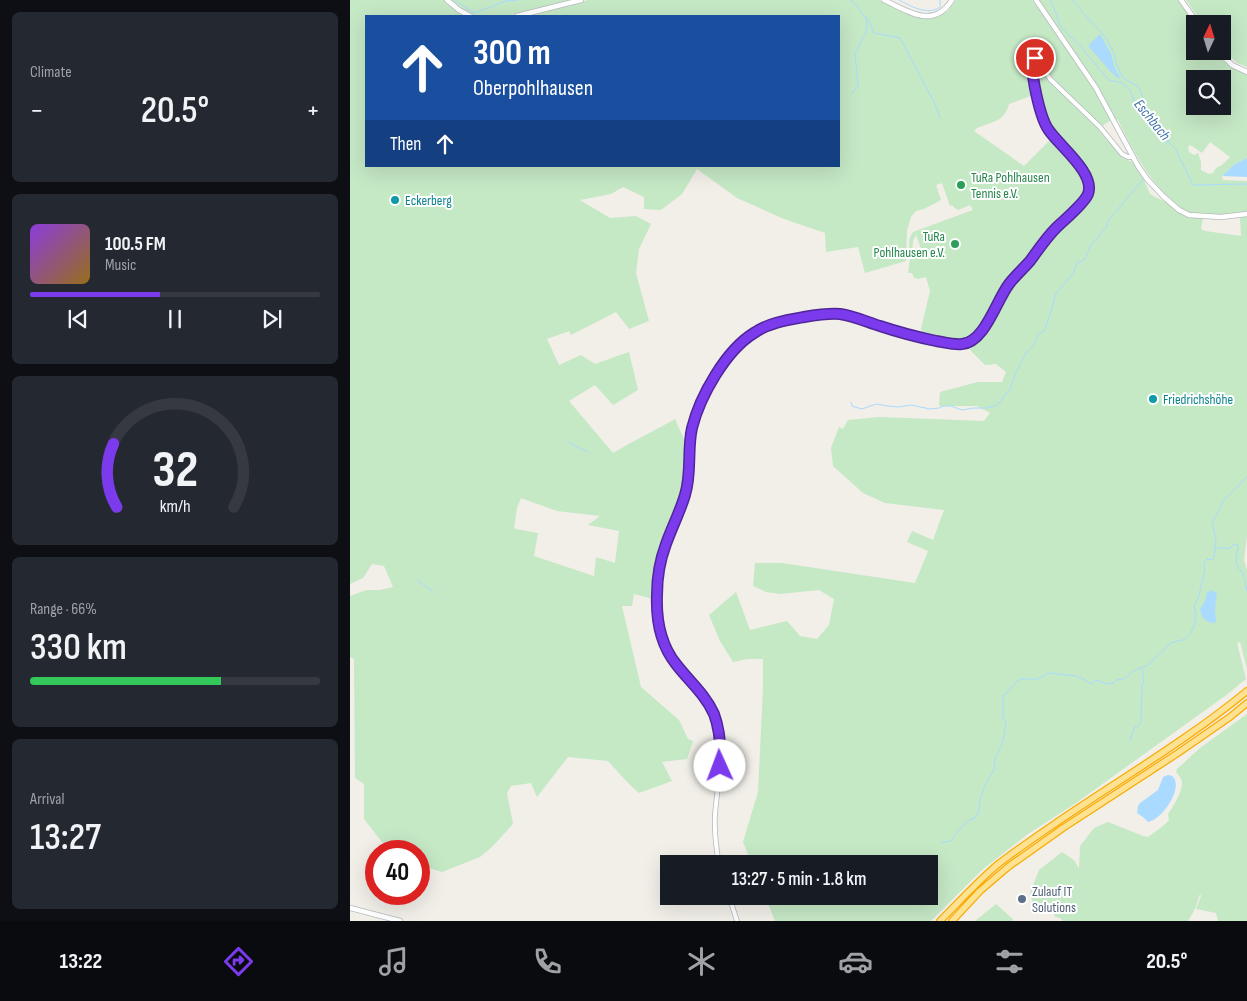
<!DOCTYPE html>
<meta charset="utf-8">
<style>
:root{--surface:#171b24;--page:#242831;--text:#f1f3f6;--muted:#9ea1a6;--line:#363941;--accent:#7c3aed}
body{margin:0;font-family:"Sofia Sans Condensed",sans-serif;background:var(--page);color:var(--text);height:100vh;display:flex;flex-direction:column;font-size:19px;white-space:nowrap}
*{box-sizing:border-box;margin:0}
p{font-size:16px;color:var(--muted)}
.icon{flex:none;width:28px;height:28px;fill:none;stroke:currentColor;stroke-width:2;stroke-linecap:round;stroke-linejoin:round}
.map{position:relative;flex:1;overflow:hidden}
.side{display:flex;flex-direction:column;gap:12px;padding:12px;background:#0d0f14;width:350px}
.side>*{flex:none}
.guide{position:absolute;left:15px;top:15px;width:475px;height:152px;border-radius:0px;box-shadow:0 5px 20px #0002;background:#1a4fa0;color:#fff;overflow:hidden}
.needle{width:32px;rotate:4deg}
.tools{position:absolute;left:836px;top:15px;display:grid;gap:10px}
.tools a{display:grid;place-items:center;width:45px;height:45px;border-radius:0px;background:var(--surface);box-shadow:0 5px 20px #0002;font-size:25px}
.speed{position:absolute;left:15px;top:840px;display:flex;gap:10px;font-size:25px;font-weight:700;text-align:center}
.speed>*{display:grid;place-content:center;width:65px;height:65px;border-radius:50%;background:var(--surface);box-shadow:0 5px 20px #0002;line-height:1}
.speed .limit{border:8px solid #d22;background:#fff;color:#111}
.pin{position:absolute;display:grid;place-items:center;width:42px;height:42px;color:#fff;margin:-21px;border:2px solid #fff;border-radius:50%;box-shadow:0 1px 5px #0007}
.me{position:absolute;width:55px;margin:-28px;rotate:358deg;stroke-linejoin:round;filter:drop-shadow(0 0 4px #0008)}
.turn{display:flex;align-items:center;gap:18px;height:105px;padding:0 25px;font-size:22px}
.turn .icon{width:65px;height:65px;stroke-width:2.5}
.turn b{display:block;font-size:35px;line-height:42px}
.then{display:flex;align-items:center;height:48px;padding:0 25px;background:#0003;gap:10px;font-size:19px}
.big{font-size:38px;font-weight:600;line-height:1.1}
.side .card{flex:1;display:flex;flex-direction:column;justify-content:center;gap:8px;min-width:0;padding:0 18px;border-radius:8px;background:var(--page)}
.side .dial{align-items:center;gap:0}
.dial svg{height:130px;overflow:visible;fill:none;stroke:var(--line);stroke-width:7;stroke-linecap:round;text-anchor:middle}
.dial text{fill:var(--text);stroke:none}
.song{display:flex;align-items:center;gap:15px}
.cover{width:60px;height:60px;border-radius:8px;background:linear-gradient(135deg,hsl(270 70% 55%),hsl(40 70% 35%))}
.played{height:5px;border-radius:2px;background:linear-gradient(90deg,var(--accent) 45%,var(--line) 45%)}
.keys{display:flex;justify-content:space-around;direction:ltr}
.heat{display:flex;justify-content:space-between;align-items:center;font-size:28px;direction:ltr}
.charge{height:8px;border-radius:4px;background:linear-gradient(90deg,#34c759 66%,var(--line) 0)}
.trip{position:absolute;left:310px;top:855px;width:278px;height:50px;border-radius:0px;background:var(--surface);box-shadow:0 5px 20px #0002;font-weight:600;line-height:50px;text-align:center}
.menu{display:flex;height:80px;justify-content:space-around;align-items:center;background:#090b0e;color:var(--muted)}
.menu .icon{width:35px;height:35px}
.menu .active{color:var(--accent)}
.menu b{font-size:22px;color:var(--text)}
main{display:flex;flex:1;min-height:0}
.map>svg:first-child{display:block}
.green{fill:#c5e8c5;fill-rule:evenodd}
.water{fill:#aadaff}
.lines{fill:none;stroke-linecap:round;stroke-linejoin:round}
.stream{stroke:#aadaff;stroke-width:1}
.tertiary-casing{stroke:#b5b8bc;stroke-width:5.5}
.secondary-casing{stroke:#b6babf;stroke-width:6}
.motorway-casing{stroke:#f9ab00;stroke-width:8}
.tertiary{stroke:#fff;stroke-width:4}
.secondary{stroke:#fff;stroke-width:4.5}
.motorway{stroke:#fde293;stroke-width:5.5}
.route-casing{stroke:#51269a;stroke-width:12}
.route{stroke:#7c3aed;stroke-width:9}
.leisure-dot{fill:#2e9e5b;stroke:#fff;stroke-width:2}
.culture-dot{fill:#0f9aa8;stroke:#fff;stroke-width:2}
.service-dot{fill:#5c6f8a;stroke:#fff;stroke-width:2}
.labels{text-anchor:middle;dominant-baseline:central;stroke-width:4;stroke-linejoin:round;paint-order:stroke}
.leisure-label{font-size:14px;fill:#27864d;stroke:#fff;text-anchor:start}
.culture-label{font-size:14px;fill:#0d838f;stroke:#fff;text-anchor:start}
.service-label{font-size:14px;fill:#4e5e75;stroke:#fff;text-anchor:start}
.water-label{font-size:15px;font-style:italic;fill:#4174aa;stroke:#fff}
</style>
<main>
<section class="side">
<div class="card"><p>Climate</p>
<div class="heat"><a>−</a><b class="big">20.5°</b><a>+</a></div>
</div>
<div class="card">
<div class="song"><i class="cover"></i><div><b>100.5 FM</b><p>Music</p></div></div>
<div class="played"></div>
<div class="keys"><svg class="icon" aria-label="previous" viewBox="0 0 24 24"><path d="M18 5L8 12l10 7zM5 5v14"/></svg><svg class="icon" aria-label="pause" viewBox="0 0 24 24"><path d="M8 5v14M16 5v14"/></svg><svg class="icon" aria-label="next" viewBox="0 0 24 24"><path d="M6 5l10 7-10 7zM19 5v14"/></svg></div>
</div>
<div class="card dial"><svg viewBox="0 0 100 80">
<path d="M14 69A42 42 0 1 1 86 69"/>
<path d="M14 69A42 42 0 0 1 12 30" stroke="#7c3aed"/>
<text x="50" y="56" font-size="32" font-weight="700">32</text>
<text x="50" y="72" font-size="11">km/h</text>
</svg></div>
<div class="card"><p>Range · 66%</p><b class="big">330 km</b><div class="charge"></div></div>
<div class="card"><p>Arrival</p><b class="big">13:27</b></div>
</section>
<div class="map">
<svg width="897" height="921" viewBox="0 0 897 921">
<rect width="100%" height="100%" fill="#f1efe8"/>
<!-- green -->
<path class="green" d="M0 0H94L106 11 115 16H16V166H489V16H176L238 0H529C549 9 577 28 596 11L597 12 606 0H682L691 12 747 94 761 120 752 126 749 131 773 158 782 162 786 166 794 180 800 194 805 197 816 202 830 213 840 217 853 218 851 229 855 231 891 236 890 217 897 216V536L894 560 897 570V669L890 642 887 643 896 679 875 696 726 803 678 834 632 870 581 921H425L415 896H579V864H402L393 842 408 792 413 689V659H397L383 662 370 641 359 615 386 592 400 630 437 621 450 636 467 639 479 625 484 599 469 590 430 594 416 592 403 586 405 563H432L565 583 578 551 557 542 562 531 583 540 594 510 535 503 513 493 483 466 481 448 489 427 493 429 498 420 530 417 634 421 640 413 627 406H589L590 392 628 382H652L656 372 646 364 635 365 620 350 622 337C605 345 587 339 570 335L572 330 571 329 580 291 576 277 568 279 564 278 562 273H558L560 259 573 254 566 235 563 241 562 252V254H560C559 247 558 238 563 232L623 210 620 205 608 210 605 208 602 205 600 206 592 183 586 185 591 200 574 209 566 211 561 217 557 231 556 261 515 273 508 247 476 252 475 233 434 219 387 198 347 169 332 194 311 210 294 209V197L273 187 261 194 230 200 260 218 286 216 301 224 289 249 286 273 299 321 279 329 266 312 221 335 219 331 197 339 209 365 231 355 245 364 279 352 288 390 263 405 245 385 219 401 263 453C283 441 304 431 325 419L337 446 334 466V487L325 514 318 527 307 566 303 599 284 594 282 606H272L291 687 329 720 338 739 343 741 337 759 312 762 322 781 289 793 279 784 258 761 218 757 187 797 181 783 161 786 157 793 163 824 142 847 130 857 92 872 69 865V851H39L14 819V784L5 778 4 659 0 657V596L16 590H30L43 587 34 566 22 564 13 578 0 584ZM683 95 706 134 674 166 624 131 627 128C642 122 655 121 659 104ZM171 498 207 511 250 516 238 525 269 531 265 563 246 557 244 576 184 556 188 533 166 529 164 528 167 508Z
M101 0H223C195 7 155 21 127 16 117 15 108 6 101 0Z
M688 0H828L845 24V51H864C873 62 884 69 897 75V158L885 164 872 176 873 180 897 181V212C878 215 858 218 840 213 833 211 829 206 824 202 798 180 783 151 768 120L764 118 750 90ZM845 79H872V106H845ZM860 142 880 157 872 165 866 168 863 173 859 174 851 170V162L848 153 844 155 839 152 838 147 839 145 842 146 852 153Z
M836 0H897V67L887 63 873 50 872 24H853Z
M897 714V921H868L866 913 846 909 851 896 850 894 845 909 838 921H713L710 918 705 917 701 905 697 909 683 904 680 893 689 870 712 852 724 860 729 869 730 846 744 828 758 822 793 836 798 837 813 826 819 820 818 814C823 807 832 792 832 783 832 779 829 775 826 772L827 769 850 748Z
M646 904 663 919 662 921H625Z"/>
<!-- water -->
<path class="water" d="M750 34 761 54 765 69 770 77 769 79 761 72 739 47 740 44Z
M897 158V177L872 176 885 164Z
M861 590 867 593C866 599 865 605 865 611 865 616 867 618 865 623 857 623 851 618 850 609L855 601 857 593Z
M818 775C820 775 823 776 824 778 832 790 812 820 798 822L793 817 787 813 788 806 790 803 808 790 813 777Z"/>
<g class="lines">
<!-- stream -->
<path class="stream" d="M105 0 119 10 125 13 156 1 168 0
M500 0 507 6 513 15 518 19 524 33 550 38 585 104 590 118
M549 0C560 6 578 16 590 7V0
M701 0 710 25 714 30 730 46 759 80 773 83 780 91 788 109 803 122 818 141 826 150 843 185 897 184
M722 0 756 38 764 53 766 63 771 75 774 79 787 86 790 90 795 104 804 117 816 132V137
M502 94 508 86 505 54 517 30 516 18
M815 145 818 141
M501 402 502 406 505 407 512 409 526 404 538 406 548 407 561 405 580 409 589 408 594 406H601L612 410 624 408H636L645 406 649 403 660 389 666 373 676 353 683 346 688 335 694 331 696 327 706 294 724 272 727 263 732 261 735 259 741 245 756 228 758 221 794 178
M217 442 238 452
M865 548H874L879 549 884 544 888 545 886 561 888 568 893 573 897 591
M67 580 81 590 84 593
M780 740 784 728 789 725 791 722 792 686 794 682 792 669
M591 843 601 841C607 832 615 820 625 818L627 813 629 812 630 800 634 787 644 770 645 759 653 742 656 723 653 718V695L657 693 667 681 671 679H687L699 673 727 676 728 678H732L741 684 746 680 757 684 763 683 766 680 774 679 783 671 798 665 821 643 827 641 833 640 839 635 844 627 846 614 844 606 848 599 855 570 854 567V563L857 559 863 560 864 557 866 538 862 524 873 501 897 477"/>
<defs>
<path id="tertiary" d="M369 864C366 847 364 831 365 815 367 788 373 763 369 736 367 728 366 720 363 712 348 681 318 665 309 630 302 602 307 569 317 542 322 527 330 512 335 496 341 477 337 457 340 437 345 402 373 354 402 334 413 326 427 322 439 320 457 316 475 312 493 315 504 317 515 322 526 325 545 332 564 336 583 340 596 343 610 347 622 340 634 334 640 316 647 304 651 297 655 290 660 283 666 276 673 268 679 261 688 251 695 240 704 230 714 219 725 209 735 198 752 176 706 145 697 127 691 116 679 70 683 59L685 58 689 61 700 79 750 127 772 154 778 157H783
M379 896 387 921"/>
<path id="secondary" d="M97 0 109 10 120 16
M534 0C558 11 583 30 602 0
M686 0 746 88 788 166 797 179 813 196 829 210 839 215 871 217 897 214
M831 0 848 24
M167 16 231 0
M868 51 882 65 897 72
M0 908 50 921"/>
<path id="motorway" d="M590 921C609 902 627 882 647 865 665 851 684 838 703 825 767 781 836 741 897 691
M602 921 630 891 658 867 713 828 828 753 880 717 897 703"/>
</defs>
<!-- tertiary casing -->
<use href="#tertiary" class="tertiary-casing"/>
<!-- secondary casing -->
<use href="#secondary" class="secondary-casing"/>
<!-- motorway casing -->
<use href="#motorway" class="motorway-casing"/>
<!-- tertiary -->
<use href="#tertiary" class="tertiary"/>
<!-- secondary -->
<use href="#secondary" class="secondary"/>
<!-- motorway -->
<use href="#motorway" class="motorway"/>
</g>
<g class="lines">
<defs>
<path id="route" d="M370 766C371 749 370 730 364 714 355 694 339 681 326 664 310 644 306 620 307 595 307 578 310 560 316 544 322 527 330 512 335 495 342 473 337 450 342 428 350 396 376 350 404 333 418 323 437 320 454 317 466 315 478 313 490 314 504 316 517 322 530 326 548 332 567 337 586 341 594 342 603 345 612 344 635 342 646 301 659 284 665 276 673 269 680 261 688 250 696 238 706 228 714 220 734 204 738 194 746 173 708 145 698 129 690 117 680 73 683 59L685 58"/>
</defs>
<!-- route casing -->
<use href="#route" class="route-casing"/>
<!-- route -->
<use href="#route" class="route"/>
</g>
<!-- markers -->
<g class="leisure-dot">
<circle cx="611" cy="185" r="5"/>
<circle cx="605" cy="244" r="5"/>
</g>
<g class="culture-dot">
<circle cx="45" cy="200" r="5"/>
<circle cx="803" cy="399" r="5"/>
</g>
<circle class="service-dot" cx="672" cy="899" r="5"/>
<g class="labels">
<!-- leisure labels -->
<g class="leisure-label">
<text x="621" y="177">TuRa Pohlhausen<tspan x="621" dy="16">Tennis e.V.</tspan></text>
<text x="595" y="236" text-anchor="end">TuRa<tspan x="595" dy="16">Pohlhausen e.V.</tspan></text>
</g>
<!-- culture labels -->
<g class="culture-label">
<text x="55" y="200">Eckerberg</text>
<text x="813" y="399">Friedrichshöhe</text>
</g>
<!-- service labels -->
<g class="service-label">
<text x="682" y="891">Zulauf IT<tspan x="682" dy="16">Solutions</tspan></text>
</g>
<!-- water labels -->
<g class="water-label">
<text transform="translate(802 120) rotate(51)">Eschbach</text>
</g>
</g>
</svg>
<div class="tools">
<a><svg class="needle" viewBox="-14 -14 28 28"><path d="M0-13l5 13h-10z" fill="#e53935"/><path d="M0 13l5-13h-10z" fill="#9ea1a6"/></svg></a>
<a><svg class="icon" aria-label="search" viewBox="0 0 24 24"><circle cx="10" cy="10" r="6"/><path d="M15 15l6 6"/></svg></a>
</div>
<div class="speed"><div class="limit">40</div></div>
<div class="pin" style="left:685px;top:58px;background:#d93025"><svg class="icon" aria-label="arrive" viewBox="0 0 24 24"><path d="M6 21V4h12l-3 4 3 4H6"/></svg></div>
<svg class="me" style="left:370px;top:766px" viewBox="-20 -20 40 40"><circle r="19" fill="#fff"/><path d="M0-13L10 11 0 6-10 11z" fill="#7c3aed"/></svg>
<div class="trip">13:27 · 5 min · 1.8 km</div>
<div class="guide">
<div class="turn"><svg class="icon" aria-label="ahead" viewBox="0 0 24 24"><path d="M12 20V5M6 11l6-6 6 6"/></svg><div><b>300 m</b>Oberpohlhausen</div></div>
<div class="then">Then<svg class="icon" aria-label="ahead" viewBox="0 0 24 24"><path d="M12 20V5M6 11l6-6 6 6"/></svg></div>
</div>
</div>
</main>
<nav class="menu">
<b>13:22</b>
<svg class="icon active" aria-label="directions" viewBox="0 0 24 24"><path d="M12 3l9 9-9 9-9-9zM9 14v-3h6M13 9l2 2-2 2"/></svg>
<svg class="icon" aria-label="music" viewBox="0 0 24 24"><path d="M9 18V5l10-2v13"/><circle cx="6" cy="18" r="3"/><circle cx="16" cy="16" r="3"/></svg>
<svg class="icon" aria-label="phone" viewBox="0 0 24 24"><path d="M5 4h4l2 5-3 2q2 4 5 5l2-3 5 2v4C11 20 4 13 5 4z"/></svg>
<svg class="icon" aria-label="climate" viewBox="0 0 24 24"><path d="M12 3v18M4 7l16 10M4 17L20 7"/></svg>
<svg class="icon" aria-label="car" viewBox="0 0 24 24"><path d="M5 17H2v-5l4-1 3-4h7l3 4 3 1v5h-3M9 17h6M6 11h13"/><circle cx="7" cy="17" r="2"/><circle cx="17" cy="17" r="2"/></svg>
<svg class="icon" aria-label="filters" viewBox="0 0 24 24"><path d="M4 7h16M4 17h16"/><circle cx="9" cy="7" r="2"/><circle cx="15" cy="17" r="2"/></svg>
<b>20.5°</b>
</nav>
